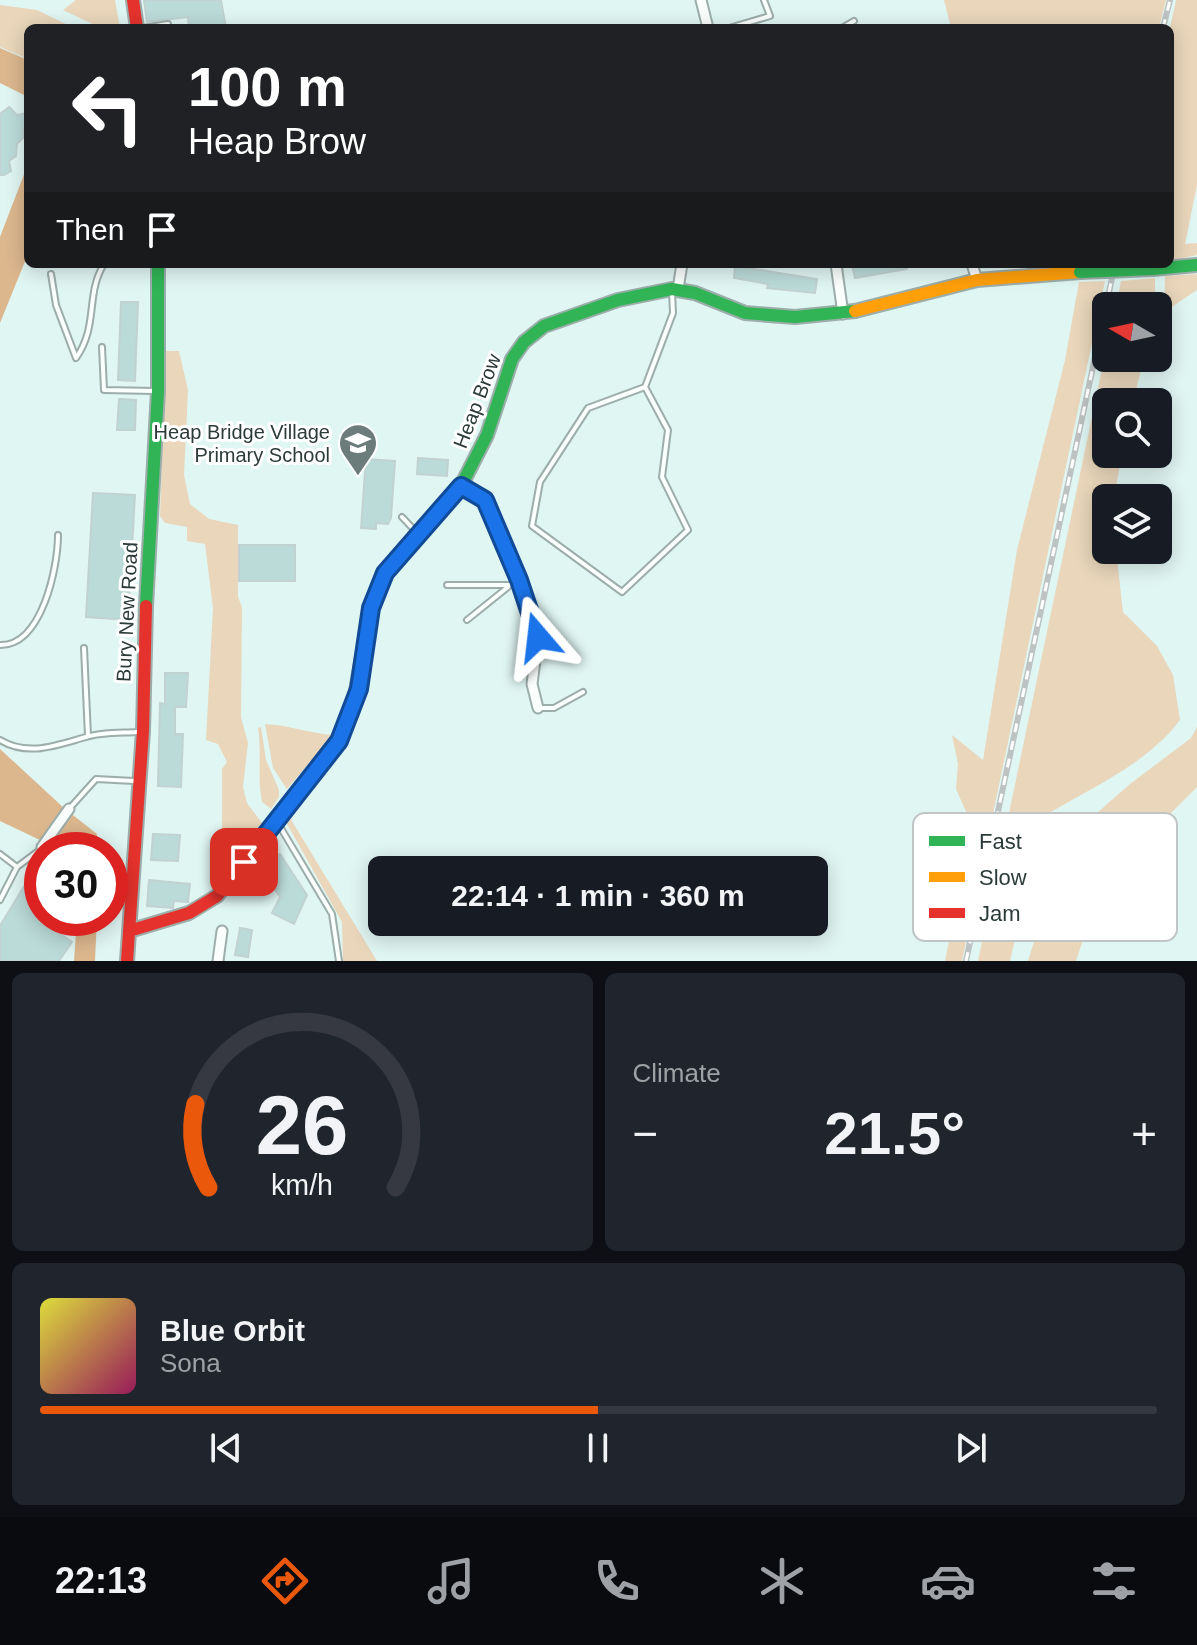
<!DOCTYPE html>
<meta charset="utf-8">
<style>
:root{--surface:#171b24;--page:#20242c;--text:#f1f3f6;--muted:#9ea1a6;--line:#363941;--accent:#ea580c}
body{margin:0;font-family:Helvetica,sans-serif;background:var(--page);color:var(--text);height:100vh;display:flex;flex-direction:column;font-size:30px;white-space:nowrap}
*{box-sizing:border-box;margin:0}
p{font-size:26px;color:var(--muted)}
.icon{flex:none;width:44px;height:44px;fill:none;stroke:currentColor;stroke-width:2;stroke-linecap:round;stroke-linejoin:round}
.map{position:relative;height:961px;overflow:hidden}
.side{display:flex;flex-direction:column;gap:12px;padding:12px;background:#0d0f14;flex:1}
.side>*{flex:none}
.banner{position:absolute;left:24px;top:24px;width:1150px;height:244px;border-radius:12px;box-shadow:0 4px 20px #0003;background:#202124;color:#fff;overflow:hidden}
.needle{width:52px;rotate:279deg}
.controls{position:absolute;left:1092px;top:292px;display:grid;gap:16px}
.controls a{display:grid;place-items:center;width:80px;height:80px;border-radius:12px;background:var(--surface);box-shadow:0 4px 20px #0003;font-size:40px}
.speed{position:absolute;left:24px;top:832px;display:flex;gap:16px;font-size:40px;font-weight:700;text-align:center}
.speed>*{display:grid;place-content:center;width:104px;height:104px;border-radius:50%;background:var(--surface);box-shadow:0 4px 20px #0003;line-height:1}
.speed .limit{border:12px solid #d22;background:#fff;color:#111}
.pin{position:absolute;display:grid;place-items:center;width:68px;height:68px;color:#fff;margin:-34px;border-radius:16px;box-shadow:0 4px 12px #0006}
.me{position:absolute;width:88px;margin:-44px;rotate:343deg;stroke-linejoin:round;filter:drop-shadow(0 0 6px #0008)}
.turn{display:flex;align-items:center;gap:28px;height:168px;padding:0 32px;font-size:36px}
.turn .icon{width:104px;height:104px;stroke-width:2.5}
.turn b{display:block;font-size:56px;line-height:68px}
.then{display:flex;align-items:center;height:76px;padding:0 32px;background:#0003;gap:16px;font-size:30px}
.big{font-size:60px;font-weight:700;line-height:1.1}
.side .widget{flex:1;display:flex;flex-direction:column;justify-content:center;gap:12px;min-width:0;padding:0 28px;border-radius:12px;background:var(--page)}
.side .dial{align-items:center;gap:0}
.dial svg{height:208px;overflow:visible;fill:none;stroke:var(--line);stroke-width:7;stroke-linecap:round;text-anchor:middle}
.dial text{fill:var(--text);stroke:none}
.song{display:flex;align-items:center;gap:24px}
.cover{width:96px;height:96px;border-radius:12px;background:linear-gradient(135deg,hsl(60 70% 55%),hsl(330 70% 35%))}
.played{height:8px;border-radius:4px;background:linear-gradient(90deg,var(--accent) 50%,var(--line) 50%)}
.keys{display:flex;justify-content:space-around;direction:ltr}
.heat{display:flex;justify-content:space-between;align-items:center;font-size:44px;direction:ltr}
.side .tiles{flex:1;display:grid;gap:12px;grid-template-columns:1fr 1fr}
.widget:last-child{grid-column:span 2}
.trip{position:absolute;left:368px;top:856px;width:460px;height:80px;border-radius:12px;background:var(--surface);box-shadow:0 4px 20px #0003;font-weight:700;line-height:80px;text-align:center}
.dock{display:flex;height:128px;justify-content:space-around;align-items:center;background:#090b0e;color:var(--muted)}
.dock .icon{width:56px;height:56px}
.dock .current{color:var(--accent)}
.dock b{font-size:36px;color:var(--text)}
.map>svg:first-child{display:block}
.green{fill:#e9d6bb}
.water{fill:#dcb78e}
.building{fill:#bbdbd8;stroke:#c1d2d0;stroke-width:2}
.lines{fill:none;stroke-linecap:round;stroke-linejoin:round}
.lane-casing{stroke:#9cadaa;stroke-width:8}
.street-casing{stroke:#9cadaa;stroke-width:13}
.fast-casing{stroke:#9cadaa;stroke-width:16}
.slow-casing{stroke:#9cadaa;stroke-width:16}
.jam-casing{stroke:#9cadaa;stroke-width:16}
.lane{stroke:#fafefd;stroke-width:4}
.street{stroke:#fafefd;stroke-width:9}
.fast{stroke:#30b455;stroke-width:12}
.slow{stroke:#ff9f0a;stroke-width:12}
.jam{stroke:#e5322d;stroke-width:12}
.rail-casing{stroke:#bdc3c2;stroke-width:6}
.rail{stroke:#fff;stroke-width:3;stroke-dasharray:9;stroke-linecap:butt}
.fast-bridge-casing{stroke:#9cadaa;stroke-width:16;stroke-linecap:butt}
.fast-bridge{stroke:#30b455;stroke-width:12}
.route-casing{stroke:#114b97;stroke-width:20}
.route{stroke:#1a73e8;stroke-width:14}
.labels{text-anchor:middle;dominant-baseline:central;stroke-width:6;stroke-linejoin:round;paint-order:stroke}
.street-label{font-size:20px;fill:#2c3b3a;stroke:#fff}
.poi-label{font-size:20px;fill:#2c3b3a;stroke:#fff;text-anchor:end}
.key{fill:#fff;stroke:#c0c4c4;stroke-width:2}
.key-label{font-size:22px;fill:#2c3b3a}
</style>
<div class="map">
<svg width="1197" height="961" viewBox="0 0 1197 961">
<rect width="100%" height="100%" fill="#e0f6f3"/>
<!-- green -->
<path class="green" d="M76 0H115L120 28H101L63 10Z
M944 0H1166L1159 28H951Z
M1176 0H1197V185L1185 244 1197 243V255L1170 261V28Z
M0 5 37 10 74 28H28V59L0 47Z
M1197 274V290L1164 312 1165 276Z
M1155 278V306H1116L1121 281Z
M1105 281 962 961H945L972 825 956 789 958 764 952 735 983 760 1017 550 1065 360 1079 282Z
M1106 350V358H1144L1133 402H1106V454H1122L1114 498H1106V550H1116L1123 612 1157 646 1173 675 1180 720C1147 764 1091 788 1044 816L1010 961H978Z
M166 351H179L188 390 184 475 190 504 209 519 238 525V597L242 607 241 717 248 743 243 787 247 803 262 823 241 849V840L222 833V769L227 762 218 744 206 740 213 608 205 544 187 541V527L165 523 160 516Z
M265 724C289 725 308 733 333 735L287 789 273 768Z
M261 727 266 760 279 790V797L271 809 262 802C257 777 262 753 258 728Z
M1197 727V787L1102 882 1076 961H1028L1065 841 1130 784 1191 738Z
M290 818 377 961H343L342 922 286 822Z"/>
<!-- water -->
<path class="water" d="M0 48 28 60V97L0 83Z
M28 164V254L0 323V237Z
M0 749 64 808 42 841 0 821Z
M69 812 97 834V850H57L47 844Z
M77 918H97L95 961H74Z"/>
<!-- building -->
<path class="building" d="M144 0H221L226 28H189L188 17 147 22Z
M9 107 17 115 28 113V125L23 128 24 137 17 144 16 156 9 161 11 171 4 175H0V114Z
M907 264V269L855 278 852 265Z
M735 266 817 279 815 293 767 288 768 284 734 278Z
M121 302H138L135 381 118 380Z
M119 399 136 400 135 430H117Z
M418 458 448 460 447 476 417 474Z
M366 459 395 461 391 518 388 524 376 523V529L361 528Z
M93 493 135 495 128 620 86 617Z
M239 545H295V581H239Z
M165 673H188L186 707H175V734H183L181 787 158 786 160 703 165 704Z
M153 834 180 835 178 861 151 860Z
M280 854 307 895 294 924 272 913 280 897 259 867Z
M29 878 42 887V918H54L49 926 72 942 59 961H0V926Z
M149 880 190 884 188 902 174 901 173 908 147 906Z
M240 928 252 930 248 957 235 955Z"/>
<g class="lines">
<defs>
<path id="lane" d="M143 28 168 24
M729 28 770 16 764 0
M842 28 854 21
M110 264H123
M51 274 56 305 76 358C99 325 85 295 104 264
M102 347 104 390 155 391
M645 387 668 430 662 477 688 530 622 592 532 526 540 482 588 408 645 387 673 313 672 292
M402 517 418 534
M447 585H510L517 581
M467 620 508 587
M0 645C42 646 58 567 58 535
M84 648 88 736
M540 708H554L583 692
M0 740C28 757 57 745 86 737 101 732 121 733 137 732
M69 809 96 779 134 781
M279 825 332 914 339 961
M0 854 17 867 0 900
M17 867 41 849"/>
<path id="street" d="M701 0 708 28
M836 264 843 314
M972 264 977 280
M678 289 682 264
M461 486 485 500 533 617 538 637 532 684 538 708
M42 847 69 809
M218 961 222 931"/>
<path id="fast" d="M1153 269 1197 265
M387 571 461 486 487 435 512 359 524 342 544 326 618 300 672 289 695 293 745 313 795 317 855 311
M146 606 158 391V264"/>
<path id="slow" d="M855 311 977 280 1080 272"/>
<path id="jam" d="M133 0 137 28
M129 931 189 913 217 896 329 756 352 713 371 608 387 571
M127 961 143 731 146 606"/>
</defs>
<!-- lane casing -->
<use href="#lane" class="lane-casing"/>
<!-- street casing -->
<use href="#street" class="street-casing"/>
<!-- fast casing -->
<use href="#fast" class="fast-casing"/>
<!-- slow casing -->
<use href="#slow" class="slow-casing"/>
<!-- jam casing -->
<use href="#jam" class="jam-casing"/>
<!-- lane -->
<use href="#lane" class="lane"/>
<!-- street -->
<use href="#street" class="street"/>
<!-- fast -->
<use href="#fast" class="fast"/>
<!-- slow -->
<use href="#slow" class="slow"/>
<!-- jam -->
<use href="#jam" class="jam"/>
<defs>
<path id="rail" d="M1163 28 1170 0
M966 961 1115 264"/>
</defs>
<!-- rail casing -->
<use href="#rail" class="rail-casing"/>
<!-- rail -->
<use href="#rail" class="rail"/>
<defs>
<path id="fast-bridge" d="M1080 272 1153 269"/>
</defs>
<!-- fast-bridge casing -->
<use href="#fast-bridge" class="fast-bridge-casing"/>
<!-- fast-bridge -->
<use href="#fast-bridge" class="fast-bridge"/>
</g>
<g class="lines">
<defs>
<path id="route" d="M244 862 339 741 359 689 371 608 385 573 461 486 485 500 519 580 538 637"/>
</defs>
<!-- route casing -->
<use href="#route" class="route-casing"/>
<!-- route -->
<use href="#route" class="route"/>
</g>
<!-- icons -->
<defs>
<symbol id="school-pin" viewBox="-11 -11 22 30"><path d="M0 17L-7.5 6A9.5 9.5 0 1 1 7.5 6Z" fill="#6b7c7b" stroke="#fff"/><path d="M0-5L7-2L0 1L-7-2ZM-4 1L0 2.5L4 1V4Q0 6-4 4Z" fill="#fff"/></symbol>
</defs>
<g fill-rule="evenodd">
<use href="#school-pin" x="336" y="421" width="44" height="60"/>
</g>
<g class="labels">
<!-- street labels -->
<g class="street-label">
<text transform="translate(477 401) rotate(-69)">Heap Brow</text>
<text transform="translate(127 612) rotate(-87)">Bury New Road</text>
</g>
<!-- poi labels -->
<g class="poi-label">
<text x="330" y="432">Heap Bridge Village<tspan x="330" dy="23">Primary School</tspan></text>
</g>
</g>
<!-- legend -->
<rect x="913" y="813" width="264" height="128" rx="12" class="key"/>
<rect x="929" y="836" width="36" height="10" fill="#30b455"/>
<rect x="929" y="872" width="36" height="10" fill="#ff9f0a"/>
<rect x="929" y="908" width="36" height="10" fill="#e5322d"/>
<g class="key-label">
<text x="979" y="849">Fast</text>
<text x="979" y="885">Slow</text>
<text x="979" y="921">Jam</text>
</g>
</svg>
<div class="controls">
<a><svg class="needle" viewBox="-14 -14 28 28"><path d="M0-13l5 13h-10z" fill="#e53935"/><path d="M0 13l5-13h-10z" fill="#9ea1a6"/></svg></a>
<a><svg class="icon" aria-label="search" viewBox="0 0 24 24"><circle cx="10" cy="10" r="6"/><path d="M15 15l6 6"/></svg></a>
<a><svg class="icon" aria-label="layers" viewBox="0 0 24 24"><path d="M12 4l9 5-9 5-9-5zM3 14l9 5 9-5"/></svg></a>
</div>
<div class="speed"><div class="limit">30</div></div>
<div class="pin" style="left:244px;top:862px;background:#d93025"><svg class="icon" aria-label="arrive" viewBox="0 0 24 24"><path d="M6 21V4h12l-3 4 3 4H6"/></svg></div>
<svg class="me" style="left:538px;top:637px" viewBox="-20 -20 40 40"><path d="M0-17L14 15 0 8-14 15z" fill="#1a73e8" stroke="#fff" stroke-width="4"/></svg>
<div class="trip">22:14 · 1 min · 360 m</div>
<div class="banner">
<div class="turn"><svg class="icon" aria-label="left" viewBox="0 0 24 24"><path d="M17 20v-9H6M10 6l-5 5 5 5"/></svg><div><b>100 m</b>Heap Brow</div></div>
<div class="then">Then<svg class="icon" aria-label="arrive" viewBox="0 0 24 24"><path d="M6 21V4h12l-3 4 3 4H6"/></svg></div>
</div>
</div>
<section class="side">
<div class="tiles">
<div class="widget dial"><svg viewBox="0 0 100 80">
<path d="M14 69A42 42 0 1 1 86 69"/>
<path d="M14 69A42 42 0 0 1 9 37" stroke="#ea580c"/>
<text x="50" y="56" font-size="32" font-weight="700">26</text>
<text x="50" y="72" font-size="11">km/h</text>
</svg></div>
<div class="widget"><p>Climate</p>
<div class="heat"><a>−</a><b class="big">21.5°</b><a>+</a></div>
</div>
<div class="widget">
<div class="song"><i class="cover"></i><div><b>Blue Orbit</b><p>Sona</p></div></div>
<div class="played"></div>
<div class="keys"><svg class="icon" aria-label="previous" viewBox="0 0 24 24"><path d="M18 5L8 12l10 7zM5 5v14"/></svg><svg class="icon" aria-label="pause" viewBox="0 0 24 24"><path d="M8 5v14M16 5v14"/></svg><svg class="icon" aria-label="next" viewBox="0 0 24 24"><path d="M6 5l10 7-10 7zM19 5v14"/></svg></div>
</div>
</div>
</section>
<nav class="dock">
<b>22:13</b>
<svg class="icon current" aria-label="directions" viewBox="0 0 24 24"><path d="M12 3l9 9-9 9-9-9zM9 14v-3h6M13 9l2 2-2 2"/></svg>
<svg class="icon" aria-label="music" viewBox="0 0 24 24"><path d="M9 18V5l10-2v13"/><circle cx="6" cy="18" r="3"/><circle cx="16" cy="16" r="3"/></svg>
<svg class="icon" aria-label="phone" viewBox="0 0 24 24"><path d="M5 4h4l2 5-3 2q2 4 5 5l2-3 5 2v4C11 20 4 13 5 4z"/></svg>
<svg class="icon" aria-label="climate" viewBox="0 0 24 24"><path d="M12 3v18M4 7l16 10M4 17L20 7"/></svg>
<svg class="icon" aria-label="car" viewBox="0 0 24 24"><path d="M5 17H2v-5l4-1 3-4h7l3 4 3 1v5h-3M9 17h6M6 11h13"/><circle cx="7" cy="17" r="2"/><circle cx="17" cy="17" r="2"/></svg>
<svg class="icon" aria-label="filters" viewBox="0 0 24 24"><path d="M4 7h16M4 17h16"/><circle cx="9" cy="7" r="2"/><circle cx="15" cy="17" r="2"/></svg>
</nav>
